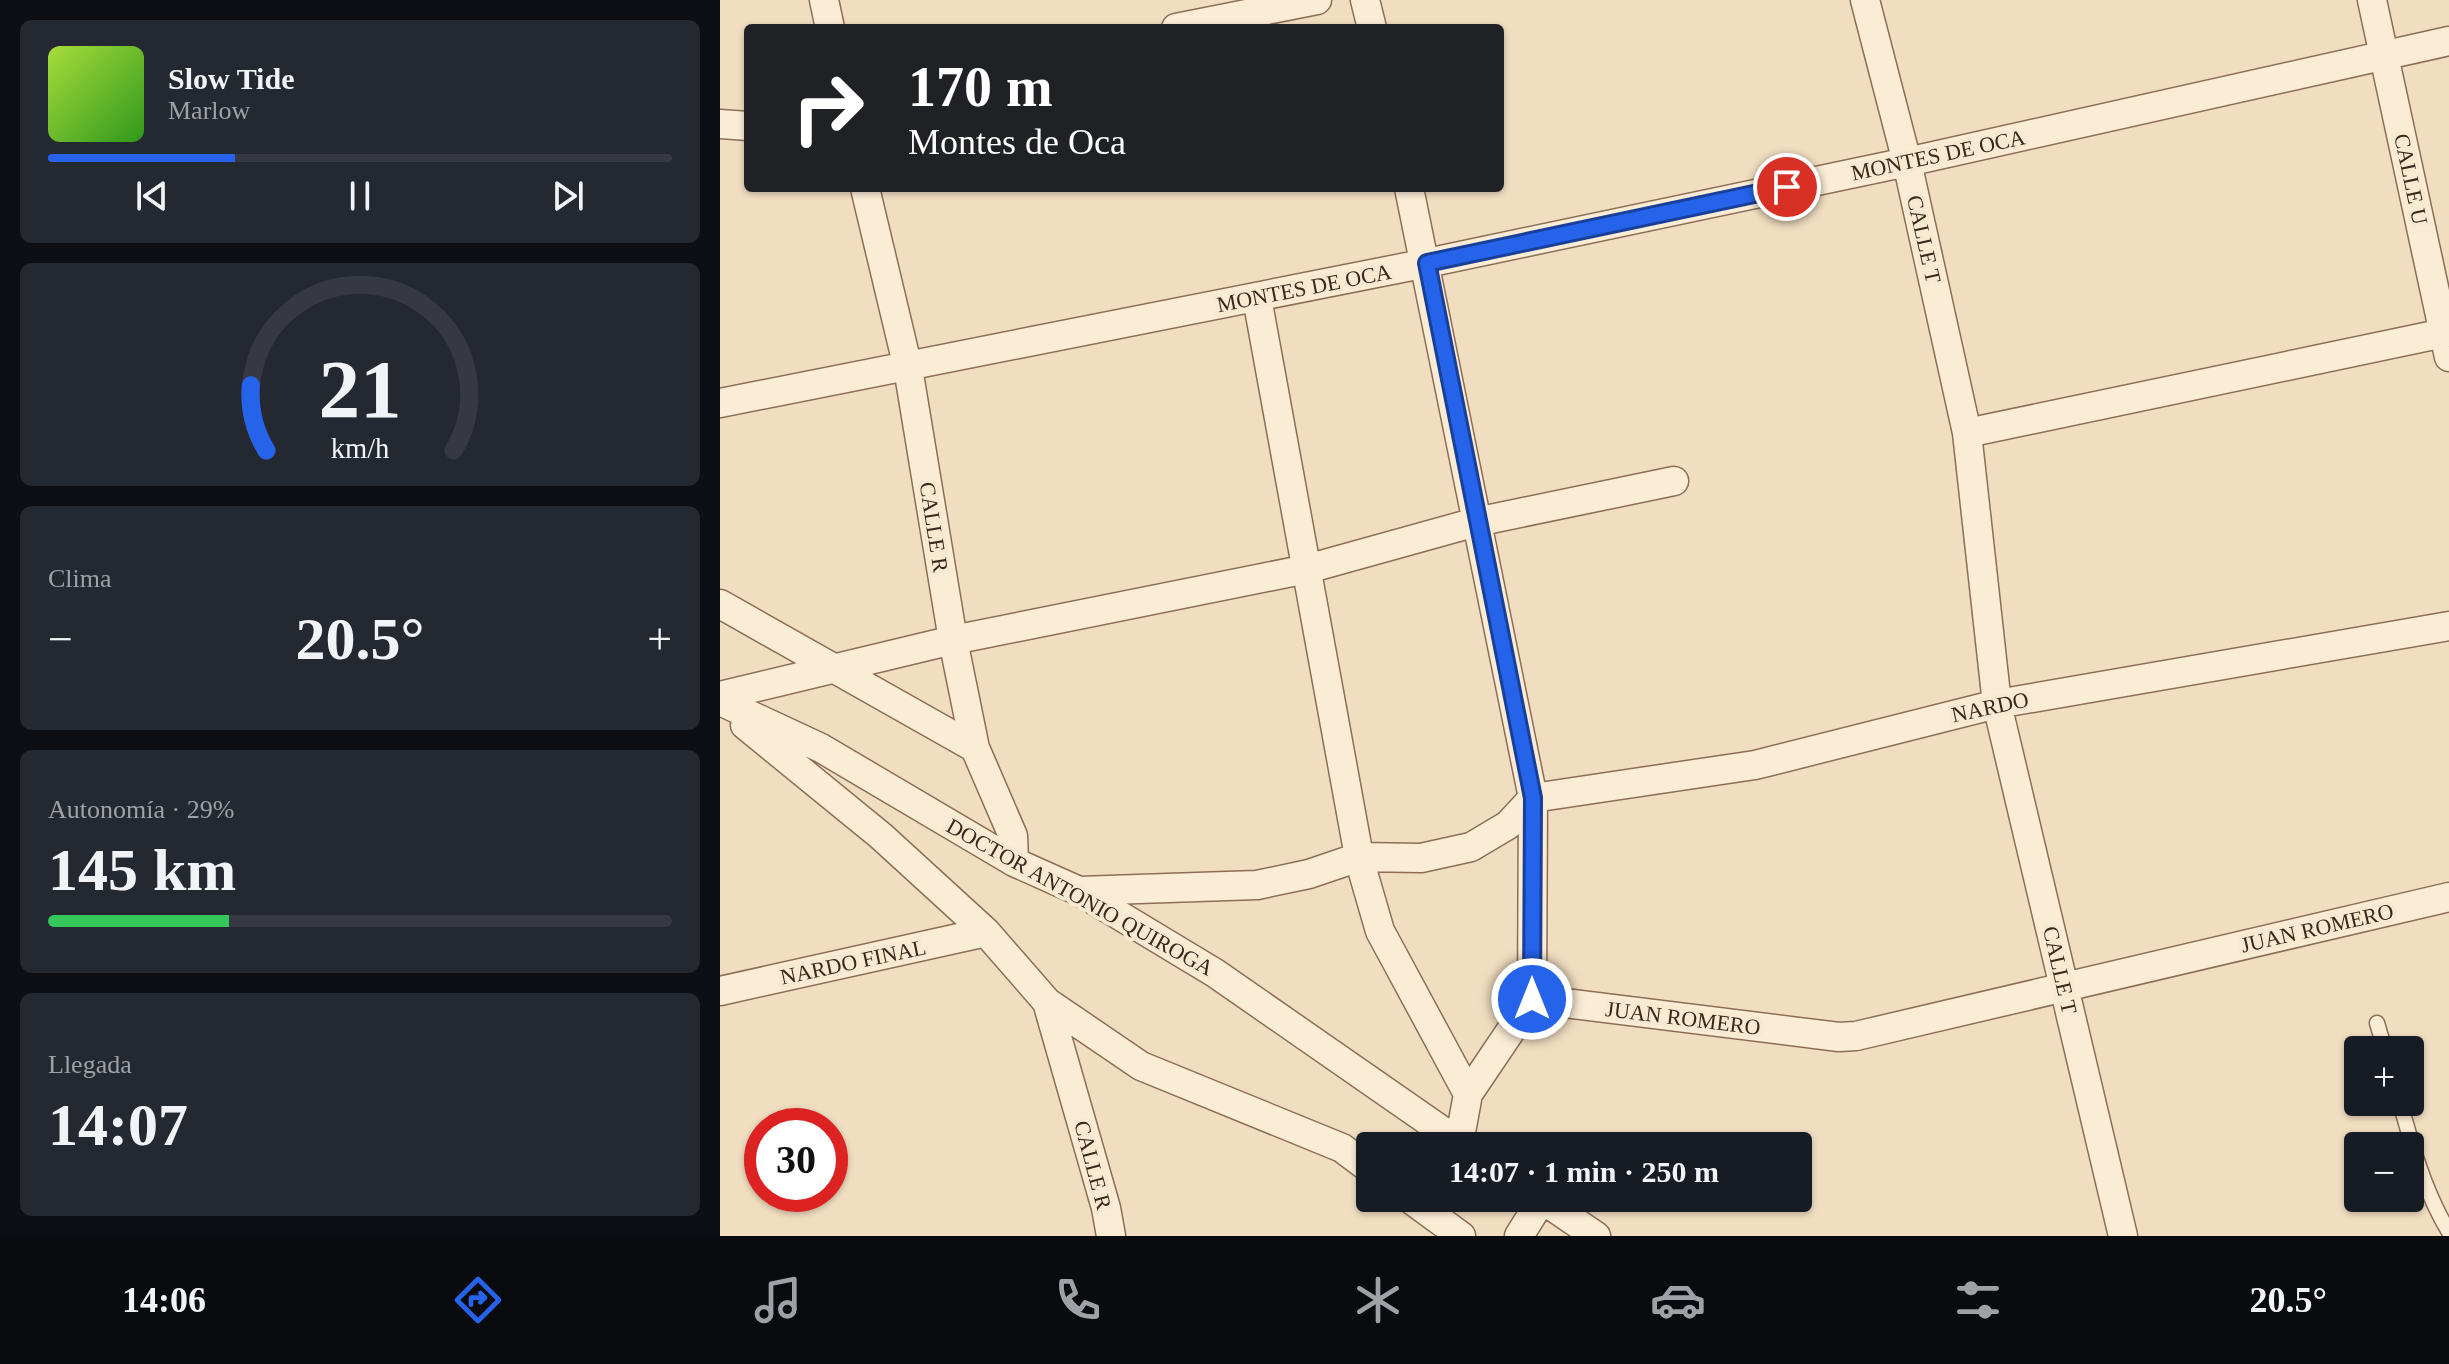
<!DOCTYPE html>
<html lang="es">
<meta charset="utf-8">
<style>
:root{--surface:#171b24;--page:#242831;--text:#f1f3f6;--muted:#9ea1a6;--line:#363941;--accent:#2563eb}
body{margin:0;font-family:Georgia,serif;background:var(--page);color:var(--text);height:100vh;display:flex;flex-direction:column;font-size:30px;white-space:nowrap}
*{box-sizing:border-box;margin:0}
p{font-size:26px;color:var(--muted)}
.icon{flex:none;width:44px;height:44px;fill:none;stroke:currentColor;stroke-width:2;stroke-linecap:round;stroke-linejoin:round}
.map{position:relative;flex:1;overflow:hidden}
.sheet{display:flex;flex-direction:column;gap:20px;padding:20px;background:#0d0f14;width:720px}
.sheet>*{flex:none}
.hud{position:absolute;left:24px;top:24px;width:760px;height:168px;border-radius:8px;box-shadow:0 2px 6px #0004;background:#202124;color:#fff;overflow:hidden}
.tools{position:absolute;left:1624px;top:1036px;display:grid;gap:16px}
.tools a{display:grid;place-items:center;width:80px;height:80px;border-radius:8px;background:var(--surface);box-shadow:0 2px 6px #0004;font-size:40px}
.speed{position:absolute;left:24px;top:1108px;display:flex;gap:16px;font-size:40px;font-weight:700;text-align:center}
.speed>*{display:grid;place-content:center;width:104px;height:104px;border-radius:50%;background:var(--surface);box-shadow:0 2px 6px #0004;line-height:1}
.speed .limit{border:12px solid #d22;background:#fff;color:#111}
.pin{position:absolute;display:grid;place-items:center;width:68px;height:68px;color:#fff;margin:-34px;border:4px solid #fff;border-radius:50%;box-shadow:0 2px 8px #0007}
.me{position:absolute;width:88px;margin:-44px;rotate:0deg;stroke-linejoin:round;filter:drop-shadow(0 0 6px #0008)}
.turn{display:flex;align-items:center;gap:28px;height:168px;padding:0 32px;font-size:36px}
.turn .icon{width:104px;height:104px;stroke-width:2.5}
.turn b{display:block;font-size:56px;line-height:68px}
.big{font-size:60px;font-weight:700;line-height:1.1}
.sheet .widget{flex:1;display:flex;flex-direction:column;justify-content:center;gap:12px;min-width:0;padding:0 28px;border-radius:12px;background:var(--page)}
.sheet .dial{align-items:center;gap:0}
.dial svg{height:208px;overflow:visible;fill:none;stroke:var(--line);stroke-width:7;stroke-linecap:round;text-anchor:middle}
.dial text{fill:var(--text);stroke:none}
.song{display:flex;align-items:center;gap:24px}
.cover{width:96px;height:96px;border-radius:12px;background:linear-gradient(135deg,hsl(80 70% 55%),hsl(110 70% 35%))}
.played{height:8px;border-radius:4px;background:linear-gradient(90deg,var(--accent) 30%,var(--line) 30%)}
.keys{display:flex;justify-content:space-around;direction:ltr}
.heat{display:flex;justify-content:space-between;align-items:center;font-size:44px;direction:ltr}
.charge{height:12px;border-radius:6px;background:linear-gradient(90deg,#34c759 29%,var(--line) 0)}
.trip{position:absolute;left:636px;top:1132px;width:456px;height:80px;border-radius:8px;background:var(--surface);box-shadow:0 2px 6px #0004;font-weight:700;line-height:80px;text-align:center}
.tabs{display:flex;height:128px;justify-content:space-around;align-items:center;background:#090b0e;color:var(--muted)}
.tabs .icon{width:56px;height:56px}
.tabs .on{color:var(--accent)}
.tabs b{font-size:36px;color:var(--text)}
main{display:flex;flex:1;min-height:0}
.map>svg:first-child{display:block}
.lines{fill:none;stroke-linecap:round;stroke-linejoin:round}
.lane-casing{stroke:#8c6e57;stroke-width:17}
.street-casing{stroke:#8c6e57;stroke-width:31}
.lane{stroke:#fbecd5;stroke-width:14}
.street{stroke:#fbecd5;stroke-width:28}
.route-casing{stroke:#184099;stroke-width:20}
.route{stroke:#2563eb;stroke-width:14}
.labels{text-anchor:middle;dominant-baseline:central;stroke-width:8;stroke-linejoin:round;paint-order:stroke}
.street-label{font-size:22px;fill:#3b281d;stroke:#f8e9d1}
</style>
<main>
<section class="sheet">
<div class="widget">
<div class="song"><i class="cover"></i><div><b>Slow Tide</b><p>Marlow</p></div></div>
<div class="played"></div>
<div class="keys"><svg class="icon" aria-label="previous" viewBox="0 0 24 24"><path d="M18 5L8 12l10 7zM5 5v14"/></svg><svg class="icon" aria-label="pause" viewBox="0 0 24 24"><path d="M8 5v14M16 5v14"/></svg><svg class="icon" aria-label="next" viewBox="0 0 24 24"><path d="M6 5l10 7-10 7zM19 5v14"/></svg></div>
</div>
<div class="widget dial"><svg viewBox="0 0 100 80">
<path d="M14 69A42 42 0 1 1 86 69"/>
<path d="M14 69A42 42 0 0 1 8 44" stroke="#2563eb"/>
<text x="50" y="56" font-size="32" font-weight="700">21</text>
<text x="50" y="72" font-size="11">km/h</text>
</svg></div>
<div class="widget"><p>Clima</p>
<div class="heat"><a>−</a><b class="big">20.5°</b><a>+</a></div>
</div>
<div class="widget"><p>Autonomía · 29%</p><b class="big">145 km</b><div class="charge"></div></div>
<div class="widget"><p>Llegada</p><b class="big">14:07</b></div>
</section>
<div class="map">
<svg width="1729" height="1236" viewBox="0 0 1729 1236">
<rect width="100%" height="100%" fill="#f1dec1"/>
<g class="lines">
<defs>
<path id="lane" d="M1657 1023 1665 1050
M1680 1102C1692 1146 1705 1193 1729 1232"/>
<path id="street" d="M104 0 110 28
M645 0 652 28
M1145 0 1187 162 1247 433 1277 704 1403 1236
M1652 0 1729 357
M456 28 597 0
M0 124 28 126
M145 188 188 368 233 640 255 748 293 836 294 862
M689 188 813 798 812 999
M537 298 640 862 660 931 748 1094
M0 403 707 263 1187 162 1729 41
M1247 433 1729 332
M0 604 255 748
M0 696 233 640 587 569 756 522 954 481
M0 701 101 748 294 862 359 891 495 973 744 1146
M25 725 161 836 266 932 327 1002 421 1066 622 1148 650 1169
M359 891 537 885 589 874 639 857 701 858 751 847 788 825 813 798 1035 765 1277 704 1729 626
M0 991 266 932
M812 999 1119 1037 1136 1036 1729 897
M327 1002 386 1208 391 1236
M739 1143 748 1094 812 999
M689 1198 741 1236
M820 1198 876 1236
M799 1236 822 1199"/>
</defs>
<!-- lane casing -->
<use href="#lane" class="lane-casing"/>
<!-- street casing -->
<use href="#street" class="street-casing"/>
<!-- lane -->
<use href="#lane" class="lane"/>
<!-- street -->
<use href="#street" class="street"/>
</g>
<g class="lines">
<defs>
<path id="route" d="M812 999 813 798 707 263 1067 187"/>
</defs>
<!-- route casing -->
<use href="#route" class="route-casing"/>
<!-- route -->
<use href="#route" class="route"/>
</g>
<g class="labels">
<!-- street labels -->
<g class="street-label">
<text transform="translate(1218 155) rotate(-12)">MONTES DE OCA</text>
<text transform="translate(1691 179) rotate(78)">CALLE U</text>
<text transform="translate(1204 239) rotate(77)">CALLE T</text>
<text transform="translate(584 288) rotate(-11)">MONTES DE OCA</text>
<text transform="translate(214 527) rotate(81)">CALLE R</text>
<text transform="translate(1270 707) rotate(-12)">NARDO</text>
<text transform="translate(360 897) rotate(29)">DOCTOR ANTONIO QUIROGA</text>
<text transform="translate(1597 928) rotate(-13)">JUAN ROMERO</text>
<text transform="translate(133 962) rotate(-12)">NARDO FINAL</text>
<text transform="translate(1340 970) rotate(77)">CALLE T</text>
<text transform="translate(963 1018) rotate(7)">JUAN ROMERO</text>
<text transform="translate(373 1165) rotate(75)">CALLE R</text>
</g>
</g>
</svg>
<div class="tools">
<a>+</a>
<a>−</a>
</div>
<div class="speed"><div class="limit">30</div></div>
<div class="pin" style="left:1067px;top:187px;background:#d93025"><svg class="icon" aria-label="arrive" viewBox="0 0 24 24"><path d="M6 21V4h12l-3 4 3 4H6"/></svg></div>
<svg class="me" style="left:812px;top:999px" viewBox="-20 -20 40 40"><circle r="17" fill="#2563eb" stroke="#fff" stroke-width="3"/><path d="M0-11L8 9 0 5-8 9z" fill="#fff"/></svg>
<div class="trip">14:07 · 1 min · 250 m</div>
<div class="hud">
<div class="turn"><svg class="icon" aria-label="right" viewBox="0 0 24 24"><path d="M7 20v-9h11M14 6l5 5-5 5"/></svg><div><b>170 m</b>Montes de Oca</div></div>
</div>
</div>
</main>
<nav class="tabs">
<b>14:06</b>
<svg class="icon on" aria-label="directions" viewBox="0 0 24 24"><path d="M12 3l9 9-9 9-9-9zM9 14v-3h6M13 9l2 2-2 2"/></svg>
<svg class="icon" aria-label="music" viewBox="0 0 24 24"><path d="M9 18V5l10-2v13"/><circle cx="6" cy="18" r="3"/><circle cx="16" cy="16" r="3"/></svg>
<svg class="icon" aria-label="phone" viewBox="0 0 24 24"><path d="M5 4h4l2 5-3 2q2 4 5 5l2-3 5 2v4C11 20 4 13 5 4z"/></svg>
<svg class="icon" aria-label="climate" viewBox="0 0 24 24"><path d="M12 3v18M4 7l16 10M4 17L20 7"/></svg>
<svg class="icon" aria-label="car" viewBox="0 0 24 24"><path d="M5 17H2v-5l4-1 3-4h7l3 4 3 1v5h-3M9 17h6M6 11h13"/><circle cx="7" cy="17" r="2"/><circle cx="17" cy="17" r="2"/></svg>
<svg class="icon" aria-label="filters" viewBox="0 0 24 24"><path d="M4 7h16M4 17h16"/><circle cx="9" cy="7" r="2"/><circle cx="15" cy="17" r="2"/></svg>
<b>20.5°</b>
</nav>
